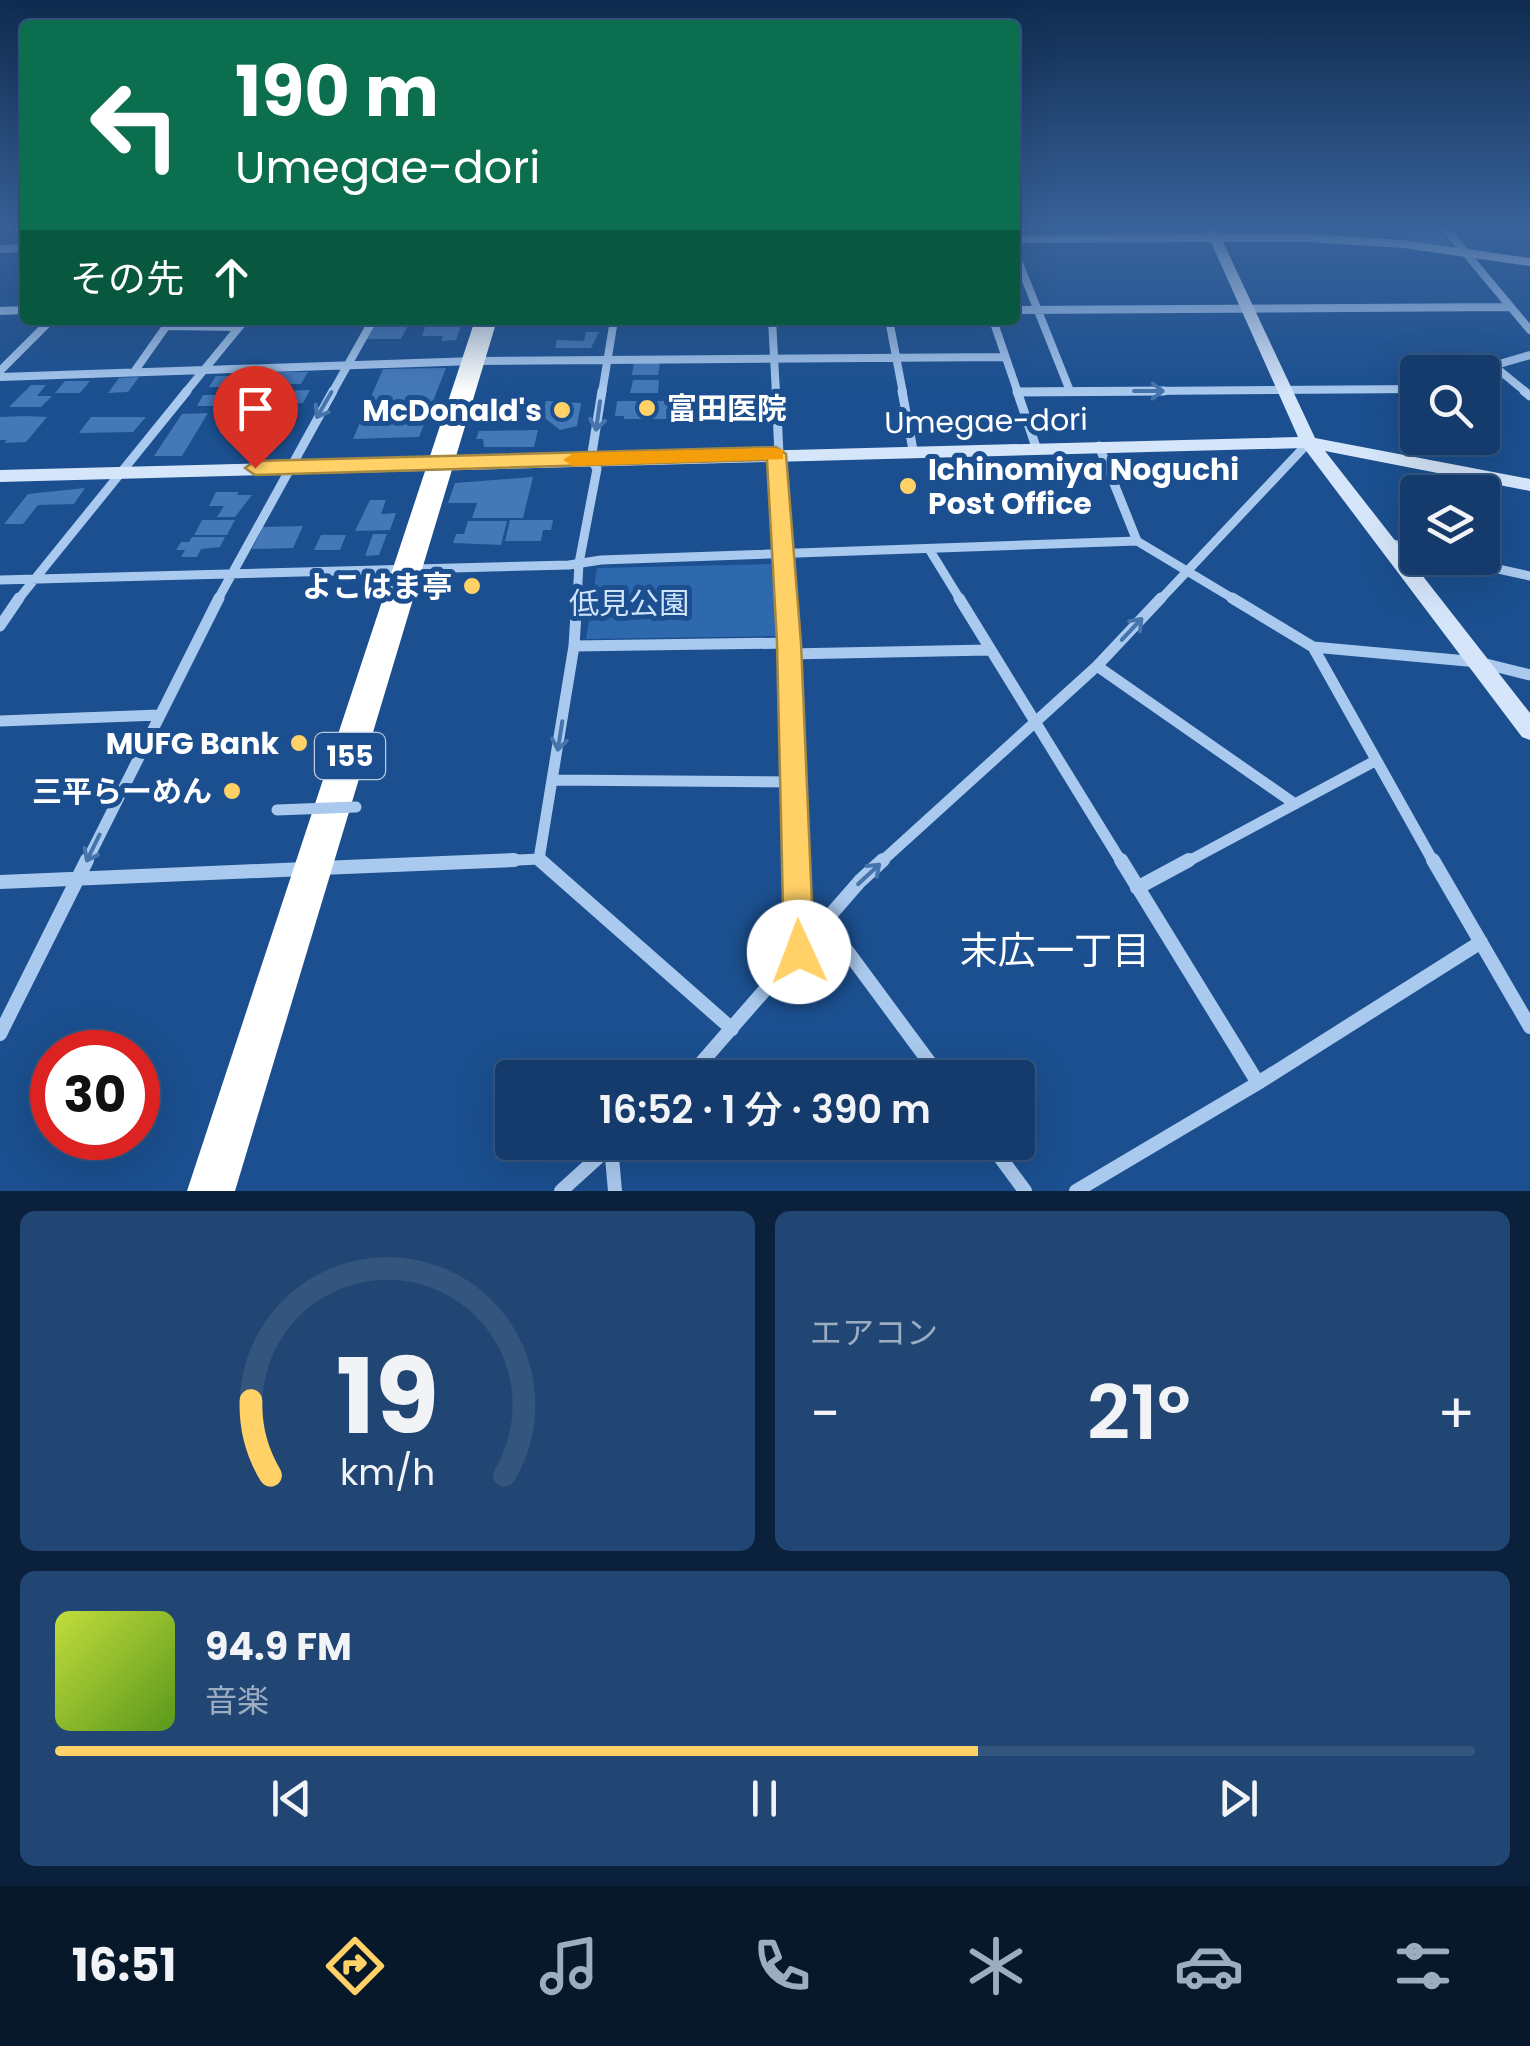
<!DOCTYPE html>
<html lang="ja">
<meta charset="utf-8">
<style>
:root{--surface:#143b6b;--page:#214673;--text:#f1f3f6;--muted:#9dadc1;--line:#33557e;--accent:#ffd166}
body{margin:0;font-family:Poppins,"Noto Sans JP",sans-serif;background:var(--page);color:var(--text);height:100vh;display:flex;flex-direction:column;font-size:38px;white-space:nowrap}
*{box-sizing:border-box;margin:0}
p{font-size:32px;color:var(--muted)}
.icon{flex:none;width:55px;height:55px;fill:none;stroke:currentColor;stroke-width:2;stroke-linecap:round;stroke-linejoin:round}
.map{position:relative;height:1191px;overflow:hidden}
.drawer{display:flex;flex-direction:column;gap:20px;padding:20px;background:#0b203b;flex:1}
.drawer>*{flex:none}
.top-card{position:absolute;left:20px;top:20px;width:1000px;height:305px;border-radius:10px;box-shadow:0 10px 40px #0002,0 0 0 2px var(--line);background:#0b6e4f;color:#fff;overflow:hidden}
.controls{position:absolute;left:1400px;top:355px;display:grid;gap:20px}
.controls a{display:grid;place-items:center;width:100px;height:100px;border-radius:10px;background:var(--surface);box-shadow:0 10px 40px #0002,0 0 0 2px var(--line);font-size:50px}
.speed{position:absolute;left:30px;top:1030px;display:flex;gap:20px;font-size:50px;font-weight:700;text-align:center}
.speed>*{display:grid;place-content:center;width:130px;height:130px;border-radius:50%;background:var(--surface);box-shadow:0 10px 40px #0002,0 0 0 2px var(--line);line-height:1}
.speed .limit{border:15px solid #d22;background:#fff;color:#111}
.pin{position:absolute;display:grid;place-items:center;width:85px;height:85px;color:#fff;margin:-102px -42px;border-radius:50% 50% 50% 0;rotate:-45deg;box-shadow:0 0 10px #0007}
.pin .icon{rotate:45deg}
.me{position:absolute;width:110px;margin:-55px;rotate:358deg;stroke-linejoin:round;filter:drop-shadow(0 0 8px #0008)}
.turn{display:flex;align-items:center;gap:35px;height:210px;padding:0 50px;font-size:45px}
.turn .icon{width:130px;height:130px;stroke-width:2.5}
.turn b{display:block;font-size:70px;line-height:85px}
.then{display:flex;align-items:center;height:95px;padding:0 50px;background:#0003;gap:20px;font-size:38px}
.big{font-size:75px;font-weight:600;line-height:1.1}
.drawer .tile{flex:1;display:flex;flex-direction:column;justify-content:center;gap:15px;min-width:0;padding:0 35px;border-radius:15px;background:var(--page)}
.drawer .dial{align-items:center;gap:0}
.dial svg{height:260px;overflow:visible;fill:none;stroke:var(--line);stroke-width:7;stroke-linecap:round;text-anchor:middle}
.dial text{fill:var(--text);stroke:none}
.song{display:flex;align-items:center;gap:30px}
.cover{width:120px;height:120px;border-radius:15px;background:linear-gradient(135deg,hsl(70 70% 55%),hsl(90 70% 35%))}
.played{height:10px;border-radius:5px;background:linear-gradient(90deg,var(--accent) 65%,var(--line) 65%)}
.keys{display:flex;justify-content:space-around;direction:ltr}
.heat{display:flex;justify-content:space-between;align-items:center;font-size:55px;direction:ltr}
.drawer .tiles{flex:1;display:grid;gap:20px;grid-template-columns:1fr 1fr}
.tile:last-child{grid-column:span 2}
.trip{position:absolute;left:495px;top:1060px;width:540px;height:100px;border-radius:10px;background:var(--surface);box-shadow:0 10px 40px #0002,0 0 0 2px var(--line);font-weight:600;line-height:100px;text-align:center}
.dock{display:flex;height:160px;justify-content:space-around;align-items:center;background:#08182b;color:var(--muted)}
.dock .icon{width:70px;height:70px}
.dock .current{color:var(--accent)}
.dock b{font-size:45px;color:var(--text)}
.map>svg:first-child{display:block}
.green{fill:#2e69ad}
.building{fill:#4478b7}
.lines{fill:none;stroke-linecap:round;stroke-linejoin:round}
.street-far3{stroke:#a9c9ee;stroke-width:8}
.street-far2{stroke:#a9c9ee;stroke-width:9}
.street-far1{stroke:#a9c9ee;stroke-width:11}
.street{stroke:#a9c9ee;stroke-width:14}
.secondary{fill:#d6e6fa;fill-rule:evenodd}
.highway{fill:#fff;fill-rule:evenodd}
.street-bridge{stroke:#a9c9ee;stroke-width:11}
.oneway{stroke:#4674ac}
.route{fill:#ffd166;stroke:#a68842;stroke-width:2.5}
.slow{fill:#f59e0b}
.poi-dot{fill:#ffd166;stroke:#1b4f8f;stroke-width:4}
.labels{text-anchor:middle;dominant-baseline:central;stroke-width:10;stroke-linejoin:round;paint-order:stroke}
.shield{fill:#1b4f8f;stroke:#bbcadd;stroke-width:2.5}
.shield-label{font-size:28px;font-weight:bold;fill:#fff}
.poi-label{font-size:30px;font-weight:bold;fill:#fff;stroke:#1b4f8f;text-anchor:end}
.street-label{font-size:30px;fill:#fff;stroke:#1b4f8f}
.park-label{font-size:30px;fill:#cfe3fa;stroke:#1b4f8f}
.near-neighbourhood-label{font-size:38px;fill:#fff;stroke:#1b4f8f}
</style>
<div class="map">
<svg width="1530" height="1191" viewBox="0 0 1530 1191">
<rect width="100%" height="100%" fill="#1b4f8f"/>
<!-- green -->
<path class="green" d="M771 564 777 636 586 639 597 568Z"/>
<!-- building -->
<path class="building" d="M1400 228H1438L1444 235 1422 234 1446 238 1452 245 1410 242Z
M462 324 456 340 441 341 443 336H422L426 325Z
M372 325H408L401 339H365Z
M586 332H599L591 348H555L557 340 584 341Z
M634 362H660L658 375H632Z
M446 368 419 437 353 439 383 369Z
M275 372H308L301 384H268Z
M216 376H244L237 387H209Z
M139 377 128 392 108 393 119 378Z
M633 380H659L658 393H630Z
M65 381H90L80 393H55Z
M31 385H46L37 396H52L41 407H9Z
M310 390 303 403 258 404 266 391Z
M203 395H232L226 406H197Z
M546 401 581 403 577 426 560 430 542 416Z
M617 401H675L678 413 673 419H624V416H615Z
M273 411H298L287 431H262Z
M208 413 182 456H154L182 414Z
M0 417 25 416 47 417 26 442 4 443 7 440H0Z
M91 417H146L133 432 79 433Z
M538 430 534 447H484L483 439H476L479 431Z
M533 477 523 518H472L477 503H448L455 483Z
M85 488 74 504 38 505 23 524H4L28 494Z
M216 492H239L237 495H252L235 517H217L224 506H209Z
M370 500H386L381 514 396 513 390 530 355 531Z
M202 520H235L227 535H194Z
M510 520H553L551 530H543L541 541H505Z
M468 521H507L501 545 453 543 456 534H464Z
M303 526 293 548 252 549 263 527Z
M373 534H387L379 555 365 556Z
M321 535H346L340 550H314Z
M192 537H225L220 547 201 549 197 557H181L185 550H176L181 542H189Z"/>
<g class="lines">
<!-- street-far3 -->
<path class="street-far3" d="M1444 227 1530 330
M0 249 25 248
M1015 253 1070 391
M1015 310 1510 307
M0 311 25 310
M772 320 776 393
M889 320 903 393
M993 320 1018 393
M166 326 239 327
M1494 366 1527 393
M0 371 51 320
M134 372 170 321
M1472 372 1530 355
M0 377 474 361 1005 357
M1017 392 1418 389
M185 393 245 320
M332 393 373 320
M602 393 614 320"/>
<!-- street-far2 -->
<path class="street-far2" d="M776 391 786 601
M902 391 913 450
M1017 391 1036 447
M1524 391 1530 396
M1017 392 1164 391
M1099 446 1137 541
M1388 543 1418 550
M929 549 961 601
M1448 558 1530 576
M0 580 569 565 601 560 1137 541 1237 601
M17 601 187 391
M217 601 333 391
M577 601 579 563 597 469 591 459 602 391
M1159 601 1309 442"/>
<!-- street-far1 -->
<path class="street-far1" d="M786 598 796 863
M959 598 1122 863
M1232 598 1313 647 1434 863
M0 626 19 598
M574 646 789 643
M1313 647 1478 662 1530 675
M789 654 988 650
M1097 666 1295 804
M0 721 159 715
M553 780 794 782
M539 859 574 646 577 598
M86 863 219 598
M453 863 539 859 543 863
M880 863 1097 666 1161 598
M1185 863 1375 761"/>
<!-- street -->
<path class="street" d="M540 860 732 1029
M796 860 799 951
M1121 860 1258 1083
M1433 860 1530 1027
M321 868 514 860
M0 882 304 869
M1137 888 1189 860
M825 921 941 1078
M0 1034 87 860
M688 1078 860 881 883 860
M989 1142 1025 1191
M611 1146 615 1191
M561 1191 615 1142
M1076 1191 1258 1083 1481 942"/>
<!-- secondary -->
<path class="secondary" d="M1204 227H1217L1220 234H1307L1403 240 1530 258V266L1403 248 1307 242H1223L1315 438 1530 479V491L1325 451 1530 713V740L1522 737 1304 448 0 482V470L1298 437 1211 242 1015 243V235L1207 234Z"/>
<!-- highway -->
<path class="highway" d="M475 320H497L235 1191H187Z"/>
<!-- street-bridge -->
<path class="street-bridge" d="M277 810 356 807"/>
</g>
<!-- one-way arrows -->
<defs><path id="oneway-shaft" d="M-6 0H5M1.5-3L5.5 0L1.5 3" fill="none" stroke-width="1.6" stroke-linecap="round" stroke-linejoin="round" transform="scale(2.5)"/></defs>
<g class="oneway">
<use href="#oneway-shaft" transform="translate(1149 391)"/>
<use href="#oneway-shaft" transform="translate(324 405) rotate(120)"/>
<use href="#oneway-shaft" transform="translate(598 416) rotate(98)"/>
<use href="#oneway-shaft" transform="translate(1132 629) rotate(-47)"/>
<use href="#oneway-shaft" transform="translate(560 736) rotate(99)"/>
<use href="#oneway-shaft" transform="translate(93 848) rotate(116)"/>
<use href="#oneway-shaft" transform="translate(869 874) rotate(-43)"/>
</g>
<!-- sky -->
<linearGradient id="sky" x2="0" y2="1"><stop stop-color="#0f2b4f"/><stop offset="0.58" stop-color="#39639b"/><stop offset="1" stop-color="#39639b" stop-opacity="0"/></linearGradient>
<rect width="1530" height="394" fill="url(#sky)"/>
<!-- route -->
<path class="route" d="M776 447 786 454 801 643 814 952 810 963 799 967 788 963 784 952 777 643 767 460 255 475 245 468 255 461Z"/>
<!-- slow -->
<path class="slow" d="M776 448 783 450V459L573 466 563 460 573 453Z"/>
<!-- markers -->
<g class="poi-dot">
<circle cx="647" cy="408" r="10"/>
<circle cx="562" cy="410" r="10"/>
<circle cx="908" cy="486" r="10"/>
<circle cx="472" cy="586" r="10"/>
<circle cx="299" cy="743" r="10"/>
<circle cx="232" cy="791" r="10"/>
</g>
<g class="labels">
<!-- shield labels -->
<rect class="shield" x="315" y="733" width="70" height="46" rx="8"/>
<g class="shield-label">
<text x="350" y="756">155</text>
</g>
<!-- poi labels -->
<g class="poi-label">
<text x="667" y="408" text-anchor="start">富田医院</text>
<text x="542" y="410">McDonald's</text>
<text x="928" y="469" text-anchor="start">Ichinomiya Noguchi<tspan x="928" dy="34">Post Office</tspan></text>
<text x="452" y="586">よこはま亭</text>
<text x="279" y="743">MUFG Bank</text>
<text x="212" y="791">三平らーめん</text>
</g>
<!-- street labels -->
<g class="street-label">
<text transform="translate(986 421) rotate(-1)">Umegae-dori</text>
</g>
<!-- park labels -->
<g class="park-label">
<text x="629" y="603">低見公園</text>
</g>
<!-- near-neighbourhood labels -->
<g class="near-neighbourhood-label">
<text x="1055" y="950">末広一丁目</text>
</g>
</g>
</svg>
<div class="controls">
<a><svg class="icon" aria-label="search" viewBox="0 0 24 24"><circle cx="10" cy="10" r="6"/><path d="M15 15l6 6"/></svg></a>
<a><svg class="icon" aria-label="layers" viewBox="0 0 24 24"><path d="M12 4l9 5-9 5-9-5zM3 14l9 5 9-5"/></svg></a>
</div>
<div class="speed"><div class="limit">30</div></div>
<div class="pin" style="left:255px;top:468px;background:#d93025"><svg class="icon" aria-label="arrive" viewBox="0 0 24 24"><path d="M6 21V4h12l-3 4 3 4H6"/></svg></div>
<svg class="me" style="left:799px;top:952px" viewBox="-20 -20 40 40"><circle r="19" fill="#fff"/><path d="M0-13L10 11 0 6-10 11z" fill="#ffd166"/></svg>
<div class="trip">16:52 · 1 分 · 390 m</div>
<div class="top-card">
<div class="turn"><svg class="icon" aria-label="left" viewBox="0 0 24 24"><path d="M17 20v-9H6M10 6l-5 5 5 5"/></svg><div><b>190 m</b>Umegae-dori</div></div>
<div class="then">その先<svg class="icon" aria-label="ahead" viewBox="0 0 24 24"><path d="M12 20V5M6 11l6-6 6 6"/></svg></div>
</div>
</div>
<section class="drawer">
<div class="tiles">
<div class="tile dial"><svg viewBox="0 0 100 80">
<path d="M14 69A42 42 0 1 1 86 69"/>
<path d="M14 69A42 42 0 0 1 8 46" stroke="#ffd166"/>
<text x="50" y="56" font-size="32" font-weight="700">19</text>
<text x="50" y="72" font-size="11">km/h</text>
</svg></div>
<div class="tile"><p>エアコン</p>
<div class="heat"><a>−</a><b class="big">21°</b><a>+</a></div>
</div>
<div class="tile">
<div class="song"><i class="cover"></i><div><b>94.9 FM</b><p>音楽</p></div></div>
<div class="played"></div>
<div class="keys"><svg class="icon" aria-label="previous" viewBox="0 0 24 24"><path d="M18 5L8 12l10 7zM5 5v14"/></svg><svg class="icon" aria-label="pause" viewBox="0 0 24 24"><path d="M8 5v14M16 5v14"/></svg><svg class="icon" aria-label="next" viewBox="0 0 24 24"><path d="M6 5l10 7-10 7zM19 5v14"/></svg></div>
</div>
</div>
</section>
<nav class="dock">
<b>16:51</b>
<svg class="icon current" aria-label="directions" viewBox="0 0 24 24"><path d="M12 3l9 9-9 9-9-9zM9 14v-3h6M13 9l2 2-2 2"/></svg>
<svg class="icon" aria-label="music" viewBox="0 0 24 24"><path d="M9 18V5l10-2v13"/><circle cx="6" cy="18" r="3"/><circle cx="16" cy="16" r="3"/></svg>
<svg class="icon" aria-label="phone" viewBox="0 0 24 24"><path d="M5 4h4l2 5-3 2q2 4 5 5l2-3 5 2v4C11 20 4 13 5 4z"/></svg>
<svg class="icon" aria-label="climate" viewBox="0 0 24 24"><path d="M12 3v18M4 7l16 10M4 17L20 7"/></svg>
<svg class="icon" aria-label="car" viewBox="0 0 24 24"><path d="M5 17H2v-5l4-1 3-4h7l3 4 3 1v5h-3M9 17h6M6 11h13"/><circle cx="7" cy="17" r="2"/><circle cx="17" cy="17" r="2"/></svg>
<svg class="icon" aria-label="filters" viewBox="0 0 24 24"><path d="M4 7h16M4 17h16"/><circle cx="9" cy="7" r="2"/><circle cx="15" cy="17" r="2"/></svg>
</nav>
